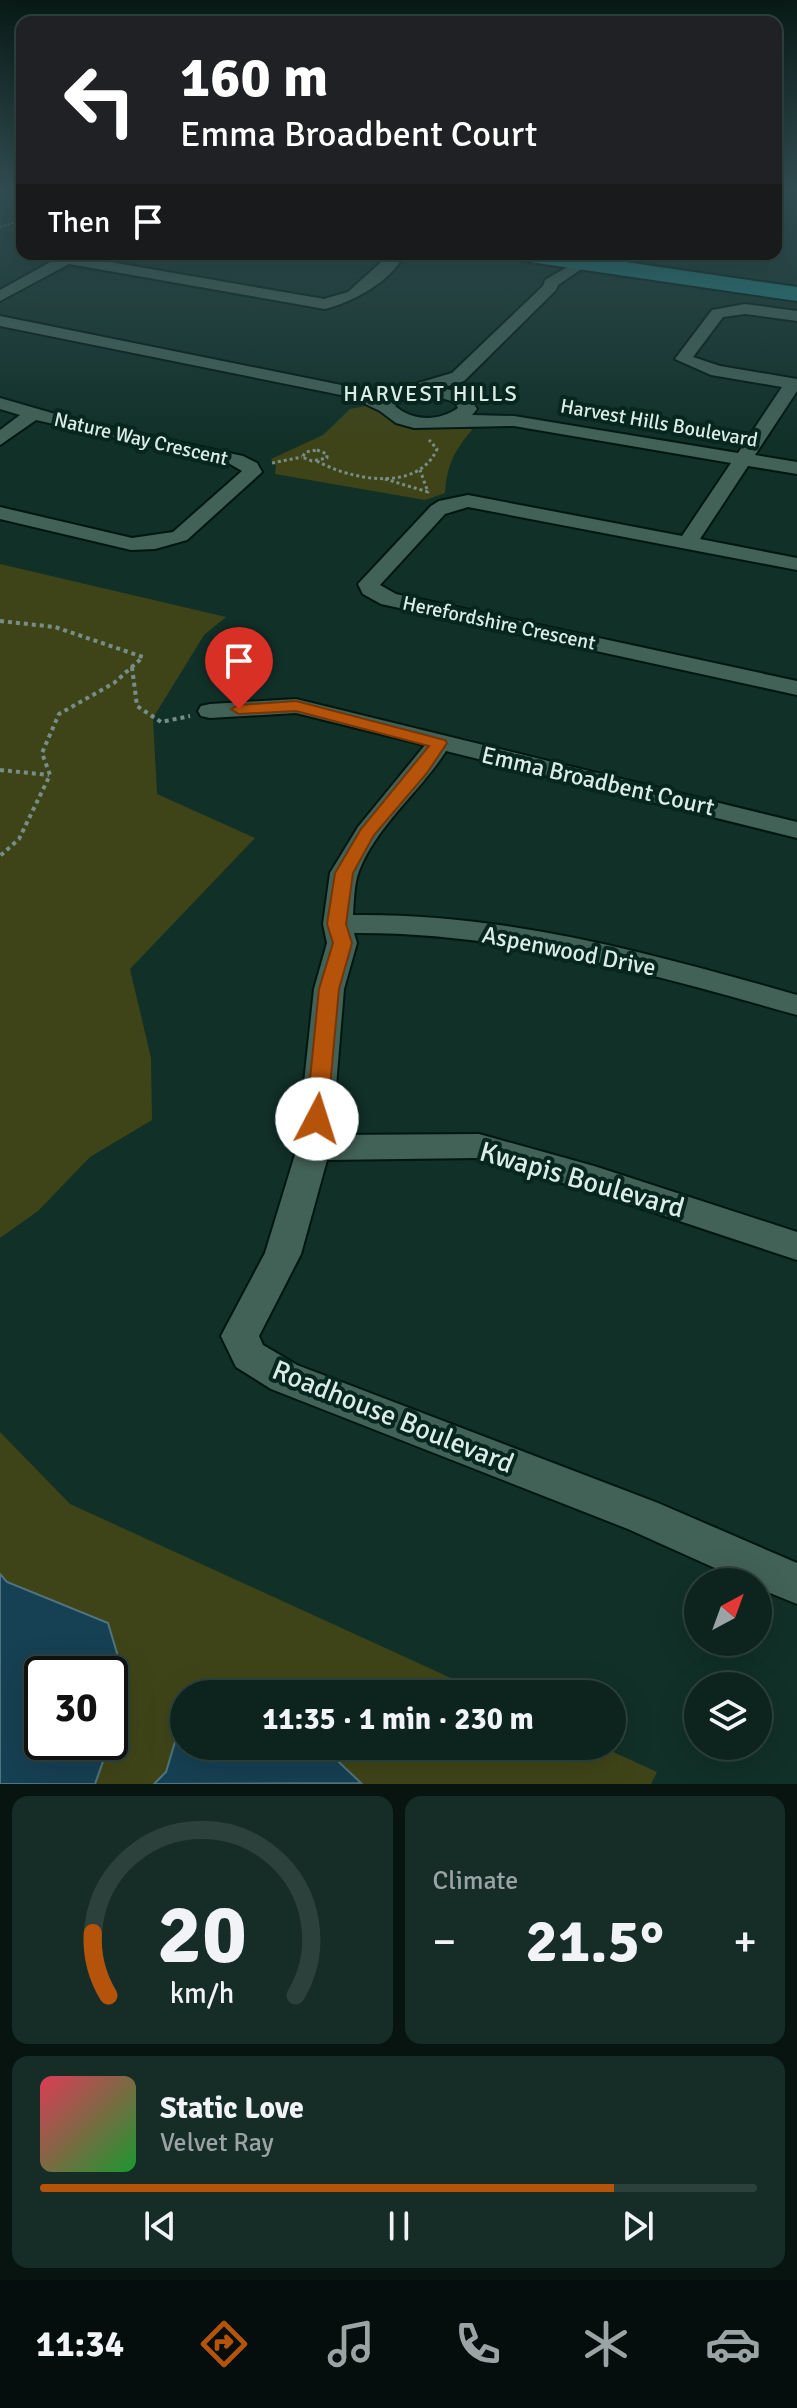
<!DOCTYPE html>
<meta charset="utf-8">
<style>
:root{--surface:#0d241e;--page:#162c27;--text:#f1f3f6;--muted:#9aa4a4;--line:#2d413c;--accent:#b45309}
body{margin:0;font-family:Signika,sans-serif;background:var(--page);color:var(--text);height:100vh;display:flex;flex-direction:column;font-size:30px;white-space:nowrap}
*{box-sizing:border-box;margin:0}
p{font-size:26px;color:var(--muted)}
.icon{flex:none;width:44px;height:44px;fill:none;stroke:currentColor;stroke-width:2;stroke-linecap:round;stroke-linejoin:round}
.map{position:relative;height:1784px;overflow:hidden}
.drawer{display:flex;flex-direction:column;gap:12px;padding:12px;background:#071410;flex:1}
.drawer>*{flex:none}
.banner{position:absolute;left:16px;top:16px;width:766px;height:244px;border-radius:16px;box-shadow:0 8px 32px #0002,0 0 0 2px var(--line);background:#202124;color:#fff;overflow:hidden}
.needle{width:52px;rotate:41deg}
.tools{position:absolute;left:684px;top:1568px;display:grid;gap:16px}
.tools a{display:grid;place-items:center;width:88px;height:88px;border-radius:50%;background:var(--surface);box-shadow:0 8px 32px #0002,0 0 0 2px var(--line);font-size:40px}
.speed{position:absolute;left:24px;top:1656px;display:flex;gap:16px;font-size:40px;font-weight:700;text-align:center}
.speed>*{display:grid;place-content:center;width:104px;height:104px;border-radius:50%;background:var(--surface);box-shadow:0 8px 32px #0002,0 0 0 2px var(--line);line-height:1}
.speed .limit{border:4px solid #111;border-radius:12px;background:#fff;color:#111}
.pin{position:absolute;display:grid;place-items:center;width:68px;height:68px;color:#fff;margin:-82px -34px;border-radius:50% 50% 50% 0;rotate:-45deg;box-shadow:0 0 8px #0007}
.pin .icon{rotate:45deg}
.me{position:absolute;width:88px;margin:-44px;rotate:5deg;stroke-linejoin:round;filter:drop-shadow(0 0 6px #0008)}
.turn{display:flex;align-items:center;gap:28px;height:168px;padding:0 32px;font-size:36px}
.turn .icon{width:104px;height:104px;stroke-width:2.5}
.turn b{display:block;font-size:56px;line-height:68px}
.then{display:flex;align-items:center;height:76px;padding:0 32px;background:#0003;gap:16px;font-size:30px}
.big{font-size:60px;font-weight:800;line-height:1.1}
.drawer .card{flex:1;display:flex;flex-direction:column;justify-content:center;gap:12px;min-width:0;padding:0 28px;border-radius:16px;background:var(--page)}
.drawer .dial{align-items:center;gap:0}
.dial svg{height:208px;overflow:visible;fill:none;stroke:var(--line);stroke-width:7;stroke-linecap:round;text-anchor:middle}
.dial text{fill:var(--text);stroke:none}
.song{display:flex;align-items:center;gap:24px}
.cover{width:96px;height:96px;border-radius:12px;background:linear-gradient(135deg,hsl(350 70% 55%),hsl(130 70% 35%))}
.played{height:8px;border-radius:4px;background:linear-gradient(90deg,var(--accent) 80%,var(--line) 80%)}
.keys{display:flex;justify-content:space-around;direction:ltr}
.heat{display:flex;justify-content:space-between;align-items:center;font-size:44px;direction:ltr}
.drawer .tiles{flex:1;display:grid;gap:12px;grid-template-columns:1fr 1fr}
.card:last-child{grid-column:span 2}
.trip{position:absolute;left:170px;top:1680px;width:456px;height:80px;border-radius:40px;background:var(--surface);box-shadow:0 8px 32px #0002,0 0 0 2px var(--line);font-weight:800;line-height:80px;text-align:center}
.menu{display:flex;height:128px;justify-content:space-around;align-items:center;background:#050e0c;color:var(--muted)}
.menu .icon{width:56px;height:56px}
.menu .selected{color:var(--accent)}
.menu b{font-size:36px;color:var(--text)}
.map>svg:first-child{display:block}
.green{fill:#3f4418;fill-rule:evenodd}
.water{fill:#164053;stroke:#51747f;stroke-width:2}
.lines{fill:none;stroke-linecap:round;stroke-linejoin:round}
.minor-casing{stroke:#001710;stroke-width:4}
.primary-casing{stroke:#001710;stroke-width:4}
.path-far2{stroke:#768e87;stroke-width:2;stroke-dasharray:2 2;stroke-linecap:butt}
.path-far1{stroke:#768e87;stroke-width:3;stroke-dasharray:3 3;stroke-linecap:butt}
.path{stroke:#768e87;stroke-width:4;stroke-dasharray:4 4;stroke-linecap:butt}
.minor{fill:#426157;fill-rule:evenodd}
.primary{fill:#1f8081;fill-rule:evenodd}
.route{fill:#b45309;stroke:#753606;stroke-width:2}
.labels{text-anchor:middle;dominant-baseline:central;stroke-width:8;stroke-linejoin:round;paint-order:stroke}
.far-street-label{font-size:20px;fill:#dbece6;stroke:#06261e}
.far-neighbourhood-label{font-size:22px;letter-spacing:2px;fill:#dbece6;stroke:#06261e}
.street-label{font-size:24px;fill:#dbece6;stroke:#06261e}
.near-street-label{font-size:28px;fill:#dbece6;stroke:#06261e}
</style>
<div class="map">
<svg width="797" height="1784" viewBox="0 0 797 1784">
<rect width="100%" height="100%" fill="#113028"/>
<!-- green -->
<path class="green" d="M376 404 399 421 468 423 472 430C454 451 447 465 445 493L425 500 275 474 276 466 271 459 323 435 350 409Z
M0 564 226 617 204 635 153 718 157 794 255 838 130 969 151 1058 152 1120 90 1157 38 1211 0 1238Z
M0 1432 70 1504 486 1694H184V1746H600L657 1772 651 1784H0ZM42 1674H110V1742H42Z"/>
<!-- water -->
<path class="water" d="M0 1574 7 1582 108 1623 128 1690 110 1741V1674H42V1742H110L95 1784H0Z
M184 1730V1746H273L278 1750 285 1746H322L361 1783 154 1784 166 1772 178 1732Z"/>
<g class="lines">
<defs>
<path id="minor" d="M65 254H83L81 257 324 299 348 292 390 254H404C393 281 352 302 325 309L69 264 0 301V290Z
M581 259 586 260V266L558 285 556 290 464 381 442 388 468 394 477 409 472 415 514 416 738 453 782 387 711 375 675 359 712 310 745 304 797 311V321L745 314 723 317 693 357 720 366 797 379V391L755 455 797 462V474L748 466 700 539 797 558V570L468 507 445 514 380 585 396 594 797 681V695L381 604 363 594 358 584 431 506 439 501 468 495 682 536 731 463 514 426 414 428 396 423 380 411 351 397 0 326V316L356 388 383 399 388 392 452 373 543 286 545 280ZM427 394 455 402 458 408C440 421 413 422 395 406L400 400Z
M0 398 76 420 243 456 257 463 262 472 187 540 155 549 131 550 0 519V507L132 538 173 532 242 471 230 464 36 420 0 445V430L20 415 0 409Z
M296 699 797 822V838L446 751C420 792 377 825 359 871 354 884 354 901 353 915 505 913 651 953 797 995V1015C651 974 507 932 354 933L357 943 344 989 332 1135 479 1134 594 1166 797 1232V1260L589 1191 479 1158 327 1160 301 1254 259 1336 263 1345 297 1365 658 1503 797 1563V1604L758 1588V1582H746L628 1529 271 1389 236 1367 221 1336 265 1253 297 1148 314 989 327 943 323 924 330 873 358 827 425 745 296 713 210 718 201 716 198 711 201 706 210 704Z"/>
<path id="primary" d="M511 254H571L797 287V301L523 261 515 259Z"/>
</defs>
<!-- minor casing -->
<use href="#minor" class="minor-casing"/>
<!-- primary casing -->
<use href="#primary" class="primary-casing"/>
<!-- path-far2 -->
<path class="path-far2" d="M0 227 22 220
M456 254 501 260"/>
<!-- path-far1 -->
<path class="path-far1" d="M317 450 327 454V458L312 461 302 457 306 452Z
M317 461C351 480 418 493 437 449L429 440
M272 463 302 457
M385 479 428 492 420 470"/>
<!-- path -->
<path class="path" d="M0 621 55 627 143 657 114 683 59 714 42 753 50 775 19 839 0 856
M132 667 137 706 161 722 190 716
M0 770 49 775"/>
<!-- minor -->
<use href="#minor" class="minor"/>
<!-- primary -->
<use href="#primary" class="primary"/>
</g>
<!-- sky -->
<linearGradient id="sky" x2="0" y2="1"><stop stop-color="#091a16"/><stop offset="0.43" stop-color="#324e53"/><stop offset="1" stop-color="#324e53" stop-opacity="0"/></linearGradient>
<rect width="797" height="441" fill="url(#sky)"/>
<!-- route -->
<path class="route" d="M296 701 445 740 447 743 427 773 374 835 353 873 346 924 352 943 339 989 327 1119 324 1124H309L306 1119 319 989 333 943 327 924 335 873 361 829 429 746 296 711 239 714 231 709 239 705Z"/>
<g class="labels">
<!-- far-street labels -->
<g class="far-street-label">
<text transform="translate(659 423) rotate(10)">Harvest Hills Boulevard</text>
<text transform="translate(141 439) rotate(13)">Nature Way Crescent</text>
<text transform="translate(499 623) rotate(12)">Herefordshire Crescent</text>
</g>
<!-- far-neighbourhood labels -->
<g class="far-neighbourhood-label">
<text x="431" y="393">HARVEST HILLS</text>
</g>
<!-- street labels -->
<g class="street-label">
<text transform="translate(598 781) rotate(13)">Emma Broadbent Court</text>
<text transform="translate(569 951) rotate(11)">Aspenwood Drive</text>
</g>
<!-- near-street labels -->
<g class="near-street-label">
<text transform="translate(582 1180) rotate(16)">Kwapis Boulevard</text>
<text transform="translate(393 1417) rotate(22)">Roadhouse Boulevard</text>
</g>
</g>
</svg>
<div class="tools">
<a><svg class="needle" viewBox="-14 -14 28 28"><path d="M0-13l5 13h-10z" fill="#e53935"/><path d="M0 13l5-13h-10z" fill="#9aa4a4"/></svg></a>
<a><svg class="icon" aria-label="layers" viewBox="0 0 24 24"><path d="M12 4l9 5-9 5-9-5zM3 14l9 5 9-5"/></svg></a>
</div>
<div class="speed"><div class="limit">30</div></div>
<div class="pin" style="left:239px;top:709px;background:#d93025"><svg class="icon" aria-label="arrive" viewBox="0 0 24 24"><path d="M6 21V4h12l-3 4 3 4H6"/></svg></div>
<svg class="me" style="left:317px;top:1119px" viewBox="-20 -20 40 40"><circle r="19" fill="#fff"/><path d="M0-13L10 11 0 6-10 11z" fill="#b45309"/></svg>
<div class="trip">11:35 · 1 min · 230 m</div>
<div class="banner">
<div class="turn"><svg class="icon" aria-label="left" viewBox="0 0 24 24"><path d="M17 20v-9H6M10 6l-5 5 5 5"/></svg><div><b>160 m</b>Emma Broadbent Court</div></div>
<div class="then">Then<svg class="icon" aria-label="arrive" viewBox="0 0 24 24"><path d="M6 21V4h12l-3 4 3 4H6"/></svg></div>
</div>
</div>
<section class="drawer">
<div class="tiles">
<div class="card dial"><svg viewBox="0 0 100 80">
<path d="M14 69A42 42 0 1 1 86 69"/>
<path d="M14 69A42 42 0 0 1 8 45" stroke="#b45309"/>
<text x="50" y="56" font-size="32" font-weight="700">20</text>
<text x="50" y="72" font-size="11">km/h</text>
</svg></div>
<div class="card"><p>Climate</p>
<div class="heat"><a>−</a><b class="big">21.5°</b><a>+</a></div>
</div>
<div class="card">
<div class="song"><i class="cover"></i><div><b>Static Love</b><p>Velvet Ray</p></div></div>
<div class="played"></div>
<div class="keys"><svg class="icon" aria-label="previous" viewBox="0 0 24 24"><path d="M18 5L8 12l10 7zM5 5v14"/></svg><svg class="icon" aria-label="pause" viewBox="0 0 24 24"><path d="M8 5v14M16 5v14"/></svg><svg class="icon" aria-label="next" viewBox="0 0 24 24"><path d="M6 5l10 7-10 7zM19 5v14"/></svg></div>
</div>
</div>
</section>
<nav class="menu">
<b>11:34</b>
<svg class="icon selected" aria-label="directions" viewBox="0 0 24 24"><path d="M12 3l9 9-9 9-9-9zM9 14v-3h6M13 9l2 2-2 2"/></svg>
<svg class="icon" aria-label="music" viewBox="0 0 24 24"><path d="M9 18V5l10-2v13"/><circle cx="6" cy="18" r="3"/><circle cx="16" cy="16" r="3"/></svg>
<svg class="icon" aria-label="phone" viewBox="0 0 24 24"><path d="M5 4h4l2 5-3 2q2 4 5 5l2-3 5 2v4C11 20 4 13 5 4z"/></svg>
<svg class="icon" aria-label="climate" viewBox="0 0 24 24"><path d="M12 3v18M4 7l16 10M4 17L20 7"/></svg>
<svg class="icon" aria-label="car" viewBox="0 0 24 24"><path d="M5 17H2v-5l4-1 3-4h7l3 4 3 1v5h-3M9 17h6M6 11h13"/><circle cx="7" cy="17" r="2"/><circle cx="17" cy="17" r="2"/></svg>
</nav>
